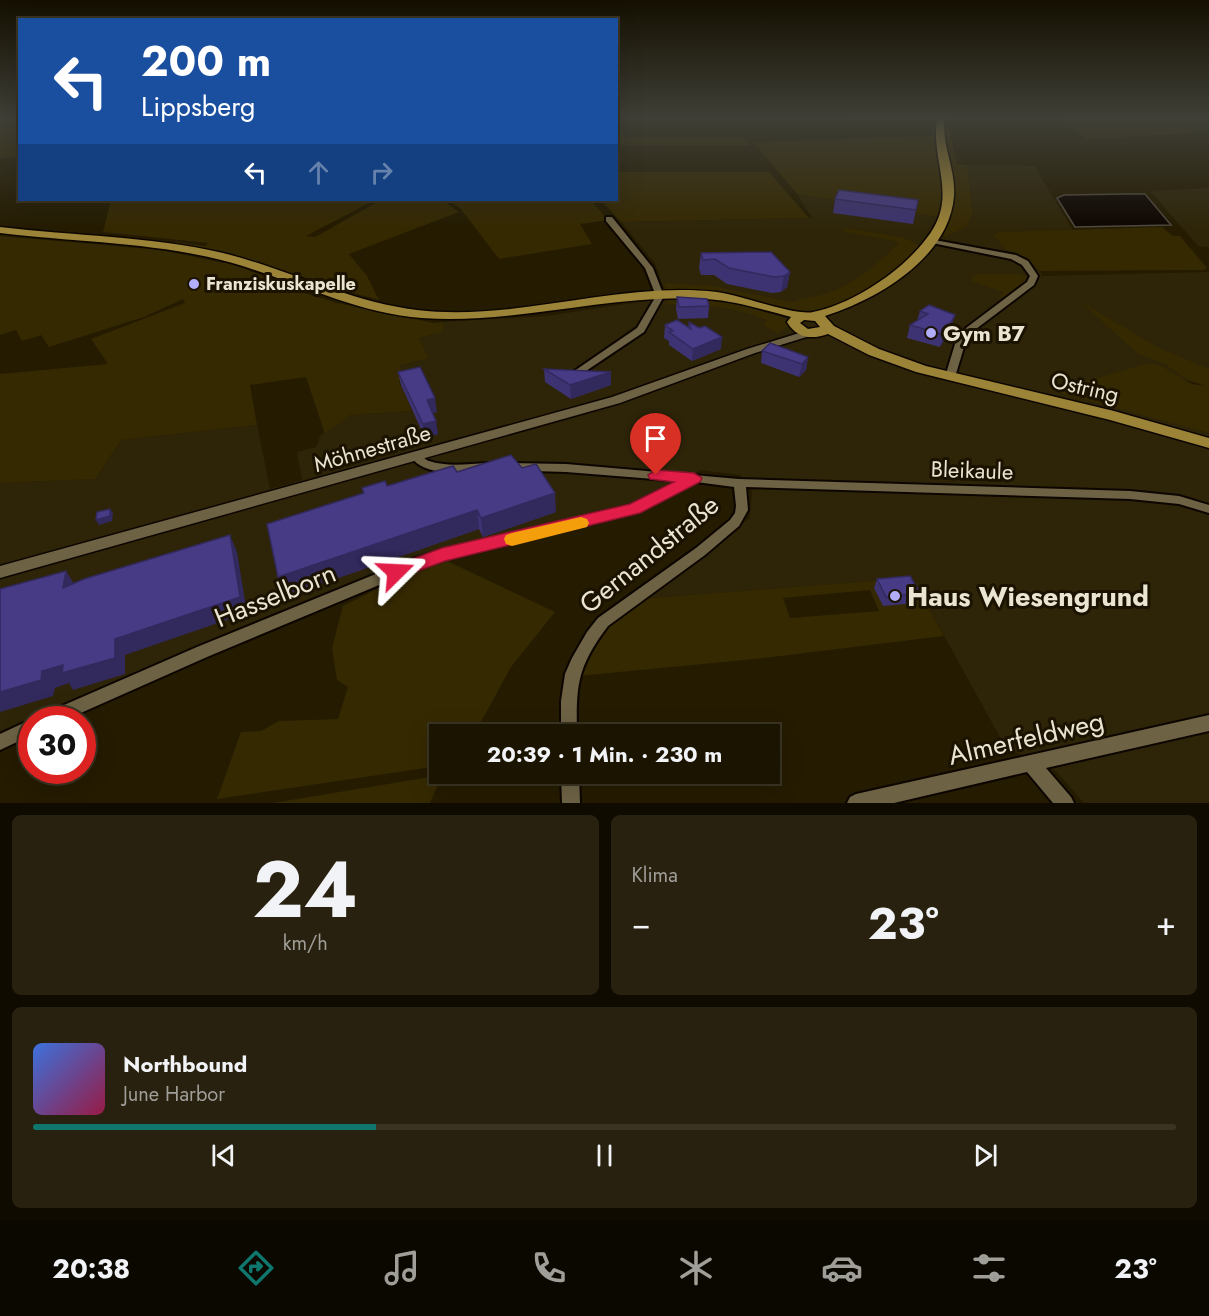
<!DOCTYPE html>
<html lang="de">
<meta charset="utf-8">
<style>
:root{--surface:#1b1400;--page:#28210f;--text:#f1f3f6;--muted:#a09e99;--line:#393322;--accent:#0f766e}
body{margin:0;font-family:Jost,sans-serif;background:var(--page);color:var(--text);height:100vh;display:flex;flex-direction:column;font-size:22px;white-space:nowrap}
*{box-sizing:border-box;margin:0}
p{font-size:20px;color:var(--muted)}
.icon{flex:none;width:33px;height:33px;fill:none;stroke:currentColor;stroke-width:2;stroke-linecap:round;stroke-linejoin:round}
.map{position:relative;height:803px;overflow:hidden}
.sheet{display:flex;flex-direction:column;gap:12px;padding:12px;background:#0f0b00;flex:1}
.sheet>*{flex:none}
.hud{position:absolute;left:18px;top:18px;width:600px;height:183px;border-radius:0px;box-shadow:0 6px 24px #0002,0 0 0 2px var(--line);background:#1a4fa0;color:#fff;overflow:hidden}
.speed{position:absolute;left:18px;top:706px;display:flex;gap:12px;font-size:30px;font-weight:700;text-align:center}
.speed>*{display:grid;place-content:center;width:78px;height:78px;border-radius:50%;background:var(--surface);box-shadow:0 6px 24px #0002,0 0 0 2px var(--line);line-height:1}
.speed .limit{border:9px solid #d22;background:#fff;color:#111}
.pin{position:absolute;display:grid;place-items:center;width:51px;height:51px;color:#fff;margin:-62px -26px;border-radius:50% 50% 50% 0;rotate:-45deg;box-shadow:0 0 6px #0007}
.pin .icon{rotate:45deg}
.me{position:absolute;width:66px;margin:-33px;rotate:69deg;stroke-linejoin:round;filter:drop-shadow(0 0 4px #0008)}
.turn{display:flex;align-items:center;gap:21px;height:126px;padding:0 24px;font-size:27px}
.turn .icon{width:78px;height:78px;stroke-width:2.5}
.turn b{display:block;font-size:42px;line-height:51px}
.lanes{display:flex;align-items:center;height:57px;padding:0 24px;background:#0003;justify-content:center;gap:30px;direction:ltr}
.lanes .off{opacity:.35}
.big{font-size:45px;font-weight:700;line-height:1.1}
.sheet .widget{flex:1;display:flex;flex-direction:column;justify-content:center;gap:9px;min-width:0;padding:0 21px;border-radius:9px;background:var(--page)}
.sheet .dial{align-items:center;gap:0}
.dial b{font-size:78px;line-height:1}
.song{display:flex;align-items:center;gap:18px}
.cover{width:72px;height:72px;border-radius:9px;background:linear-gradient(135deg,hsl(220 70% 55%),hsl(340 70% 35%))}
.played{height:6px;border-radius:3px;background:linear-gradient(90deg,var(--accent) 30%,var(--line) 30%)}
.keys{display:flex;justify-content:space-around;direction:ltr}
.heat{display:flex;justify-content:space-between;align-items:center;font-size:33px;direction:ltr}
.sheet .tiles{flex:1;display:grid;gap:12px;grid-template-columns:1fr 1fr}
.widget:last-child{grid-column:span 2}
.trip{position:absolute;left:429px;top:724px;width:351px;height:60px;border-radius:0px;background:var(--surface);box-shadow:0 6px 24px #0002,0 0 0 2px var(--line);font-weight:700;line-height:60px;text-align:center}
.menu{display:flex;height:96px;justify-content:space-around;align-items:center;background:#0b0800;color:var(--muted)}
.menu .icon{width:42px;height:42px}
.menu .current{color:var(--accent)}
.menu b{font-size:27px;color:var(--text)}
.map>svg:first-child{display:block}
.built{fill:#2e2509}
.green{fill:#352901;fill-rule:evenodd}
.water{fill:#0d0500;stroke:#4f483f;stroke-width:1.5}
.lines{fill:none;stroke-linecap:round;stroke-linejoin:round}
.minor-casing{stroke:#0d0600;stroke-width:4}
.tertiary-casing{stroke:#0d0600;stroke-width:3}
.primary-casing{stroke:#0d0600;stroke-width:3}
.minor{fill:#6d6244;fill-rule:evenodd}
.tertiary{fill:#6d6244;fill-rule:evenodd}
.primary{fill:#9b8337;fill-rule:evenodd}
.wall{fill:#3d3372}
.shaded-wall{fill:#32295d}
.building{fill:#473b85;stroke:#32295d;stroke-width:1.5}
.route{fill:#e11d48;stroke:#92132f;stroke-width:1.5}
.slow{fill:#f59e0b}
.poi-dot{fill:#b2adf9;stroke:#1b1200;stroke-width:2}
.labels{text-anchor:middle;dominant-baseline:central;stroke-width:6;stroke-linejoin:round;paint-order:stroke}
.far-poi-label{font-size:18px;font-weight:bold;fill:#eae4d3;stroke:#1b1200;text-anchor:start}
.poi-label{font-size:22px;font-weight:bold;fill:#eae4d3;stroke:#1b1200;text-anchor:start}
.street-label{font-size:22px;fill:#eae4d3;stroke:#1b1200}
.near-street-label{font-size:27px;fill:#eae4d3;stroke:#1b1200}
.near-poi-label{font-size:27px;font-weight:bold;fill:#eae4d3;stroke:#1b1200;text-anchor:start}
</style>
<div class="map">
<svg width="1209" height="803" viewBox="0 0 1209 803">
<rect width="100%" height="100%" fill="#241b00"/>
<!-- built -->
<path class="built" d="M967 165 1034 166 1073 230 1062 231 1010 252 1031 261 1039 269 1042 276 1209 272V386L1182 379 1160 365 1046 389 1209 433V803H1084L1056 771 1006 748 912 578 638 599 750 518 752 491 740 475 701 470 654 495 629 504 457 545 402 563 208 643 0 732V483L95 479 121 440 257 425 270 489 302 480 297 452 316 447 320 436 350 415 412 411 399 380 404 379 398 366 429 358 419 338 443 332V322L546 316 667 298 655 263 621 222 812 218 797 194 938 217 930 233 945 237 966 226 973 213Z
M1209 188V247L1198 246 1150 191Z"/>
<!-- green -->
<path class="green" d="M0 118H19V157L0 158Z
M840 118H937C930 152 954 178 938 217L797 194 753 142 933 136V123L843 124Z
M944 118H948L947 122 957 164 967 165 973 213 966 227 945 237 942 236C964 190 939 163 944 118Z
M1056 118H1209V132L1088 139Z
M617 126H620L625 138H744L750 146 617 145Z
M617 172H769L809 218 621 222 601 200H616Z
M111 200 373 201 306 236 315 237 381 200H442L459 212 349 254 367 276 379 300 321 284 258 261 246 269 288 288 337 303 434 323 443 322V332L419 338 429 358 399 366 404 379 399 381 412 411 350 415 325 434 306 377 250 385 257 425 121 440 95 479 0 483V374L108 364 91 339 185 303 183 299 144 317 49 347 41 335 22 341 16 330 0 335V236L161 250 224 263 234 257 173 244 176 242 205 246 208 243 103 232Z
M447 200H541L547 203 591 200 608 220 580 224 592 244 499 259 460 208Z
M1162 227 1173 236H1180L1207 268 1203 270 1040 271 1027 258 1007 250 994 236 999 232Z
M845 228 902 237 919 245C904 271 843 311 812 313 791 315 766 302 745 297 719 291 692 292 667 292L664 283 713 286 793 302C804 297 810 298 821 295 852 287 878 264 900 242L842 231Z
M976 274H1020L1028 278 1027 282 1003 298 999 297 1003 292 970 280Z
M670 298C710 297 748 302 784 319L788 327 777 333 764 325 767 320C734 306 700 304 665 304Z
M1081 302 1159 348 1209 369V433L1045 389 1094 379 1149 363 1160 365 1192 384 1206 386 1188 380 1165 364 1137 353Z
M447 561 555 612 511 667 474 735H440L439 766 217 799 241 732 261 731 279 721 338 719 348 687 337 680 332 648 343 606 391 582Z
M912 578 944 636 755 659 578 676 598 632 638 599ZM870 590 879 611 790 618 783 598Z
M442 775 430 803H273Z"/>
<!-- water -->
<path class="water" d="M1127 194H1145L1171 225 1075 227 1057 198 1064 195Z"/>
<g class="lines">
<defs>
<path id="minor" d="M606 217H612L653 268 664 296 644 332 571 381 567 380 566 378 567 376 637 328 656 296 645 268 606 221Z
M929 239 1016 255 1028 261 1038 276 1034 285 972 332 965 344 955 377 950 380 945 377 955 344 966 328 1027 282 1030 276 1022 265 1011 259 932 243 928 241Z
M417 453C422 455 424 459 429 461 446 467 469 464 487 463L491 464 493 467 491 470 487 471C464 472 426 478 411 457Z
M506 463 566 464 739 479 1130 491 1179 496 1209 505V513L1179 504 1130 499 746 487 748 510 739 526 705 555 608 626C577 667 576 685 577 735H561V701L565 674 572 658 587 632 598 618 696 548 730 520 735 513 736 506 734 487 696 482 638 512 443 560 420 568 207 657 65 720H39L41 715 197 647 410 560 442 550 631 505 679 481 566 472 502 470 500 467 502 464Z
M1209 715V731L1046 768 1071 797 1074 803H1053L1027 772 894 803H847L850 797 856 794Z
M32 719 34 720H32V735L0 750V734Z
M561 774H579L580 803H562Z"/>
<path id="tertiary" d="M809 330 813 331 814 333 813 335 755 353 620 403 0 578V566L612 397 747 349Z"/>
<path id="primary" d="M937 118H945C941 145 956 169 954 196 949 258 878 299 825 316L834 326 879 349 926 366 1114 411 1209 438V448L1110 420 916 372 869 355 828 334C812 340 796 338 787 322L791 317C763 310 736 301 707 299 611 293 517 325 422 318 352 313 288 277 221 260 149 242 73 242 0 233V227C74 236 150 236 223 253 288 269 349 302 417 310 517 322 617 281 717 292 740 295 796 316 813 312 853 304 902 271 926 239 960 197 930 163 937 118ZM804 320 815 321 820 327 808 329 800 323Z"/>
</defs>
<!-- minor casing -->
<use href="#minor" class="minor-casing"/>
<!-- tertiary casing -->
<use href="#tertiary" class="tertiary-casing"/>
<!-- primary casing -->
<use href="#primary" class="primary-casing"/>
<!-- minor -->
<use href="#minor" class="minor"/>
<!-- tertiary -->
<use href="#tertiary" class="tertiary"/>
<!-- primary -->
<use href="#primary" class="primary"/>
</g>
<!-- wall -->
<path class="wall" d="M835 199 916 210 913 224 833 213Z
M701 253 790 272 787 287 781 292 772 293 727 284 714 275H701L699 268Z
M677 297 709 306 708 318 678 319 676 309Z
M929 305 951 328 940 347 907 338 910 325 917 321 920 311Z
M689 322 721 349 692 361 669 345V341L664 338 665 325 688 328Z
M762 351 808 357 806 370 799 377 761 363Z
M544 369 611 385 571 399 545 382Z
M398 372 437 412 432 413 438 434 425 438 401 385Z
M457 472 556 512 483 537 479 529 286 596 387 486Z
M877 579 920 593 916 603 883 606 874 588Z"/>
<!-- shaded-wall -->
<path class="shaded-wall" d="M790 272 787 287 781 292 784 276Z
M955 315 951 328 940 347 944 335Z
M722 337 721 349 692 361 693 349Z
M808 357 806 370 799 377 802 364Z
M611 372V385L571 399 570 385Z
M435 398 437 412 429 414 427 400Z
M436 421 438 434 425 438 423 424Z
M555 493 556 512 483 537 481 518Z
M110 509 113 513 112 521 99 525 96 520Z
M477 510 479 529 286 596 278 577Z
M230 535 237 552 247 613 125 655V674L73 690 69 683 55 688 53 696 0 712V692L42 671 115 639Z
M66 571 76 587 63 588Z"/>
<!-- building -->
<path class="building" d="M839 190 918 200 916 210 835 199Z
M771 252 790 272 784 276 774 277 729 268 715 259 703 260 701 253Z
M677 297 707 299 709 306 679 307Z
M929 305 955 315 944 335 910 325 928 314 920 311Z
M677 320 691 329 689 322 699 328 705 326 722 337 693 349 669 332 673 331 665 325Z
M770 343 808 357 802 364 762 351Z
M420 367 435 398 427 400 436 421 423 424 398 372Z
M544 369 611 372 570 385Z
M511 455 522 468 536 464 555 493 481 518 477 510 278 577 267 524 364 493 362 488 385 481 387 486 453 466 457 472Z
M110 509V516L96 520 97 512Z
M230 535 240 597 115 639V658L62 673 63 665 42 671 41 680 0 692V589L66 571 63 588 84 579Z
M910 576 920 593 886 597 877 579Z"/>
<!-- sky -->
<linearGradient id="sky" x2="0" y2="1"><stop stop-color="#140f00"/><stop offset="0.51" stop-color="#3f3f37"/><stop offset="1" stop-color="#3f3f37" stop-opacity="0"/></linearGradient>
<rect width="1209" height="230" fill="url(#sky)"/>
<!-- route -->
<path class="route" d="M656 470 694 473 702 478 700 482 640 513 445 561 396 579 390 577 387 572 390 567 442 548 630 504 674 482 650 479 648 475Z"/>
<!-- slow -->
<path class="slow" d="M581 517 587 519 589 523 587 527 512 546 506 544 504 539 506 535 512 533Z"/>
<!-- markers -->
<g class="poi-dot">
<circle cx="194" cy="284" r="6"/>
<circle cx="931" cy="333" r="6"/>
<circle cx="895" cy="596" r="6"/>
</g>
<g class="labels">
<!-- far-poi labels -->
<g class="far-poi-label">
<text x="206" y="284">Franziskuskapelle</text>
</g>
<!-- poi labels -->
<g class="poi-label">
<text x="943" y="333">Gym B7</text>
</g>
<!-- street labels -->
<g class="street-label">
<text transform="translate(1085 387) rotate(13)">Ostring</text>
<text transform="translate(372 448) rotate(-16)">Möhnestraße</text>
<text transform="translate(972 470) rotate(2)">Bleikaule</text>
</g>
<!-- near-street labels -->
<g class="near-street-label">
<text transform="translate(649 554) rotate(-39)">Gernandstraße</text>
<text transform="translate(275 595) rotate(-22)">Hasselborn</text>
<text transform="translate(1026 738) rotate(-13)">Almerfeldweg</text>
</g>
<!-- near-poi labels -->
<g class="near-poi-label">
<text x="907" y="596">Haus Wiesengrund</text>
</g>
</g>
</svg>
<div class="speed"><div class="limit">30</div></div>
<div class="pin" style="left:656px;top:475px;background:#d93025"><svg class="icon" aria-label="arrive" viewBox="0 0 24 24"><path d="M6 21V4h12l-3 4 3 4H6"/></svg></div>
<svg class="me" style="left:396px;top:572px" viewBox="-20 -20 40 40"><path d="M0-17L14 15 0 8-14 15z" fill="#e11d48" stroke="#fff" stroke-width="4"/></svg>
<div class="trip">20:39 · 1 Min. · 230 m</div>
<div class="hud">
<div class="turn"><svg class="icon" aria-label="left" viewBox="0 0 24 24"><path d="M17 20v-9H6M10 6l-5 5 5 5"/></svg><div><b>200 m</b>Lippsberg</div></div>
<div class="lanes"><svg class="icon" aria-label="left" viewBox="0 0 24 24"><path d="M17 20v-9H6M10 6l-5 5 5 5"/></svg><svg class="icon off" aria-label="ahead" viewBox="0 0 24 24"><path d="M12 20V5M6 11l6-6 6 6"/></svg><svg class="icon off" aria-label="right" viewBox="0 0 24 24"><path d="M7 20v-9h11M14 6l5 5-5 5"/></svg></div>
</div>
</div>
<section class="sheet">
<div class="tiles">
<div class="widget dial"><b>24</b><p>km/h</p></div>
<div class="widget"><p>Klima</p>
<div class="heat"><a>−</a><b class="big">23°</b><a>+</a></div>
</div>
<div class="widget">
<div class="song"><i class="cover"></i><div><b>Northbound</b><p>June Harbor</p></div></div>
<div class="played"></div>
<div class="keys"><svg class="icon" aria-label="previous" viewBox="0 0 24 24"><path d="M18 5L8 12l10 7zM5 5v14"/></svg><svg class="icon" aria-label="pause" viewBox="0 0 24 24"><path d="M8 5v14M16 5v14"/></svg><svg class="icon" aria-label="next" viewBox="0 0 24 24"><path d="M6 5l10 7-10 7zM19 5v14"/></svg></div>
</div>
</div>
</section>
<nav class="menu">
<b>20:38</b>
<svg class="icon current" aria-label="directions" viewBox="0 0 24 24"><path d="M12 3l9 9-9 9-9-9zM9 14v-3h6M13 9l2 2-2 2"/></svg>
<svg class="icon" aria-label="music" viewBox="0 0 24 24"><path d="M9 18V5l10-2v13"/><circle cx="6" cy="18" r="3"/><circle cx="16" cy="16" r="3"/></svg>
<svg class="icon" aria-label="phone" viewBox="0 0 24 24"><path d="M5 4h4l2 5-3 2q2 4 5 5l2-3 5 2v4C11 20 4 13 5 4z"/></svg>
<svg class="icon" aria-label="climate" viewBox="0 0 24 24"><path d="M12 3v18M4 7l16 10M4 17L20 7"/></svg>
<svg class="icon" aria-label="car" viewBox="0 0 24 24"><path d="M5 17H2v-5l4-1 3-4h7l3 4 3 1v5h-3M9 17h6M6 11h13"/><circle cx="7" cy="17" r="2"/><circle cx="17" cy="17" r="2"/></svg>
<svg class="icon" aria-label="filters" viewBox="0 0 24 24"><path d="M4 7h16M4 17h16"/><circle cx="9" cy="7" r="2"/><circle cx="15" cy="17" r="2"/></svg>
<b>23°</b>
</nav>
